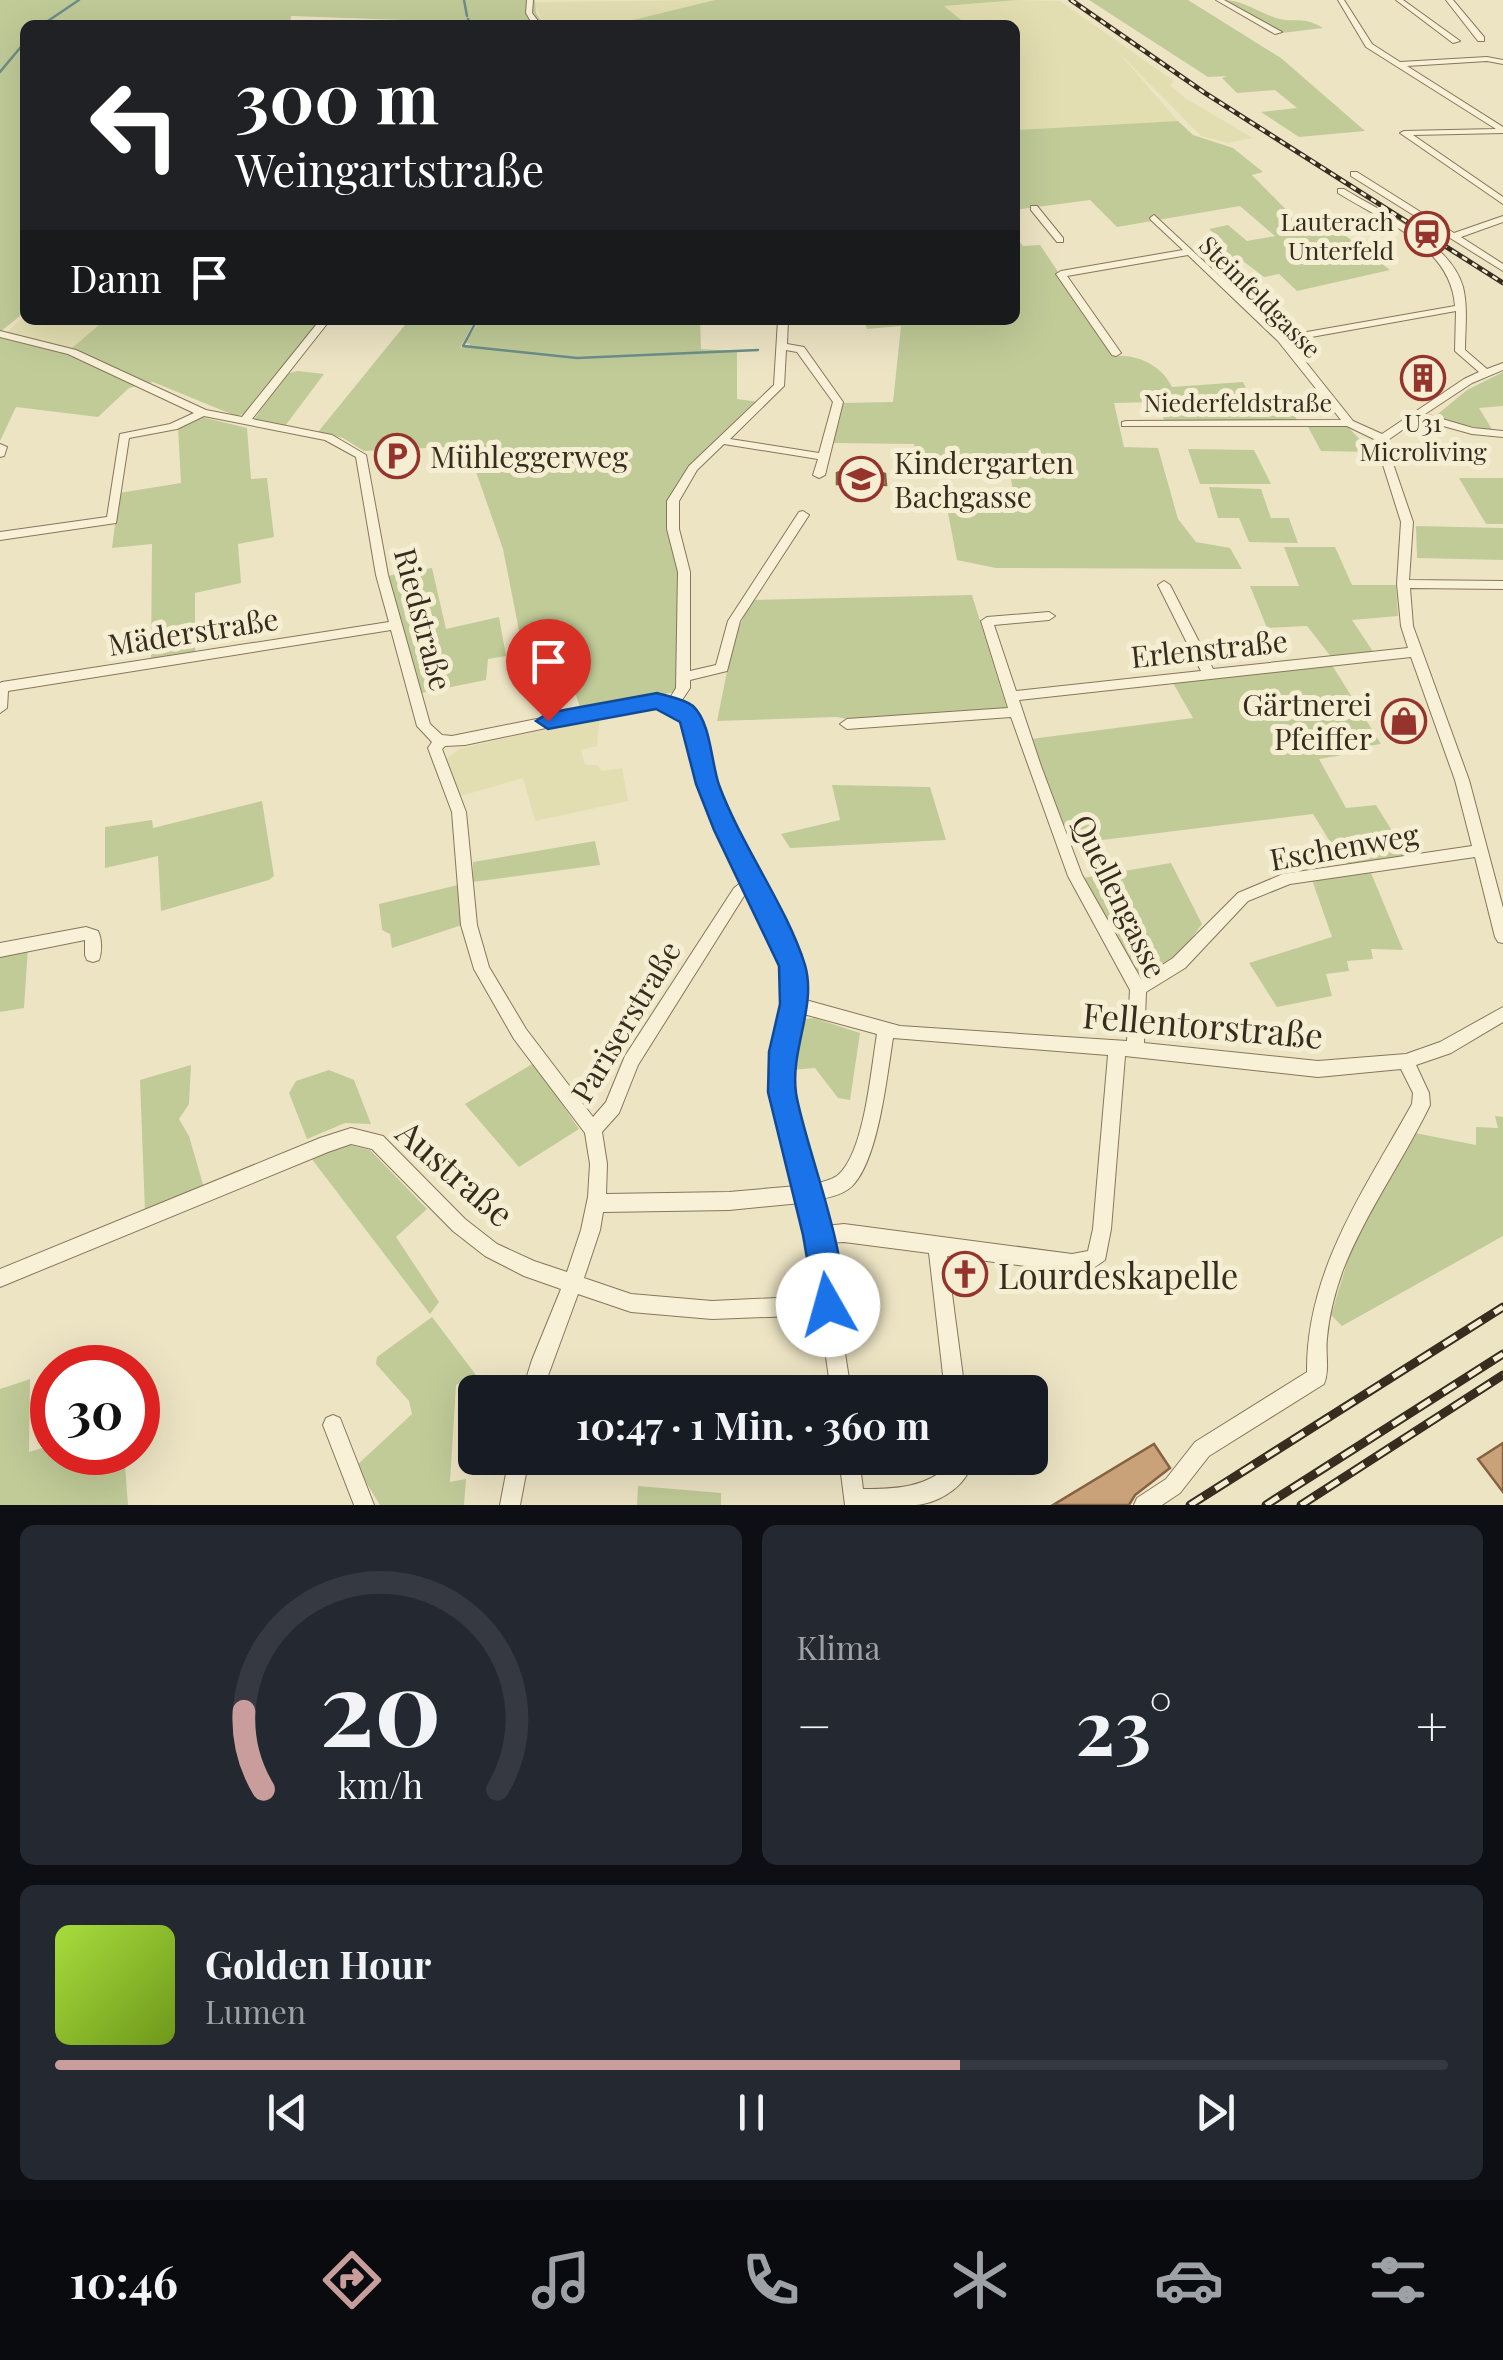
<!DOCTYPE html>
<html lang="de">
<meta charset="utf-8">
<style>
:root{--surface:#171b24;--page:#242831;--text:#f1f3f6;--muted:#9ea1a6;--line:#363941;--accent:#c89d9b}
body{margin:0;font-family:"Playfair Display",serif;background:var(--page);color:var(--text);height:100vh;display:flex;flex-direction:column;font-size:38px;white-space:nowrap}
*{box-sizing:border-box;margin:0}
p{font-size:32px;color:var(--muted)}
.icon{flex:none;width:55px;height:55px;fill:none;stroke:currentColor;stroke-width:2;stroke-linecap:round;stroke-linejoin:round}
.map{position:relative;height:1505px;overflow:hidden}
.panel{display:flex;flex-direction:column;gap:20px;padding:20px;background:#0d0f14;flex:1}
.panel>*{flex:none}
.hud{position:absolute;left:20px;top:20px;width:1000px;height:305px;border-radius:15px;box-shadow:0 10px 40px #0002;background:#202124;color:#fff;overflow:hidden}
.speed{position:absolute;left:30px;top:1345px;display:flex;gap:20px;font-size:50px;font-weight:700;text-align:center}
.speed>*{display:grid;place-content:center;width:130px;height:130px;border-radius:50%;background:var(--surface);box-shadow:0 10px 40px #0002;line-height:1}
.speed .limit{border:15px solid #d22;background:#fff;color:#111}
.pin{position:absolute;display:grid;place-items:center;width:85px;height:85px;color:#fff;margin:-102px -42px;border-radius:50% 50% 50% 0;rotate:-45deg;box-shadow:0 0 10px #0007}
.pin .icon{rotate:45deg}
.me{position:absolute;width:110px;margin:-55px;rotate:353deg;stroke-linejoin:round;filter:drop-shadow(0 0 8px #0008)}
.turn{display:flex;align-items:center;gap:35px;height:210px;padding:0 50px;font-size:45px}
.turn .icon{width:130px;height:130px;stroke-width:2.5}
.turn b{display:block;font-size:70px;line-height:85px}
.then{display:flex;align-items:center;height:95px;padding:0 50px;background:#0003;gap:20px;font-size:38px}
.big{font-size:75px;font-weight:700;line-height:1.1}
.panel .card{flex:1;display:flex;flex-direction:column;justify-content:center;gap:15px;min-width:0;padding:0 35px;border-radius:15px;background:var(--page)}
.panel .dial{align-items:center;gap:0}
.dial svg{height:260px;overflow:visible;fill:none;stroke:var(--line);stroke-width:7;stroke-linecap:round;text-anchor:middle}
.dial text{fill:var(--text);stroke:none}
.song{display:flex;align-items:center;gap:30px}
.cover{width:120px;height:120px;border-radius:15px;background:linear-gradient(135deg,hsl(80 70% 55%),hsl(80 70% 35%))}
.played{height:10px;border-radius:5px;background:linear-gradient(90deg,var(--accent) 65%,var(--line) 65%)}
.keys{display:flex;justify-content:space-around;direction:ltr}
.heat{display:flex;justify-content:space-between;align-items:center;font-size:55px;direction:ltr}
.panel .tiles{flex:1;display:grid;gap:20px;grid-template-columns:1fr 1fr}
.card:last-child{grid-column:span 2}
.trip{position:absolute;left:458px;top:1375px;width:590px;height:100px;border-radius:15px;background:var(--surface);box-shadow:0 10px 40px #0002;font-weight:700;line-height:100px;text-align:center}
.menu{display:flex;height:160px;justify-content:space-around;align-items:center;background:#090b0e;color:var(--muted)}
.menu .icon{width:70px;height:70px}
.menu .selected{color:var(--accent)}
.menu b{font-size:45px;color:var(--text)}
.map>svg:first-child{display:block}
.farmland{fill:#e3deb1}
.green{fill:#c1cb98}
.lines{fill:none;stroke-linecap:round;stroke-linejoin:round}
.stream{stroke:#6d8e88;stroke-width:2.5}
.building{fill:#caa27a;stroke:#866241;stroke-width:2.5}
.minor-casing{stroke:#87765b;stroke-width:2}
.minor{fill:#f8f1d7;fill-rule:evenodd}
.rail-far1-casing{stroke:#372c1e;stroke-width:5}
.rail-casing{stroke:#372c1e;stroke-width:9}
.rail-far1{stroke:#f5eed3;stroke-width:2.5;stroke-dasharray:6;stroke-linecap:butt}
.rail{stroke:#f5eed3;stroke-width:5;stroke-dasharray:15;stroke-linecap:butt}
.route{fill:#1a73e8;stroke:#114b97;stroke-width:2.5}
.labels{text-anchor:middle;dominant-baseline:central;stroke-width:10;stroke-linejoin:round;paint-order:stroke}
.far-poi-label{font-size:25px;fill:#372c1e;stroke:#f5eed3;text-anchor:end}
.far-street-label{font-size:25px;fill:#372c1e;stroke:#f5eed3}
.poi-label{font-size:30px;fill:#372c1e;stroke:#f5eed3;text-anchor:start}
.street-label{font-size:30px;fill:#372c1e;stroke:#f5eed3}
.near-street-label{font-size:35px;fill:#372c1e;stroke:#f5eed3}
.near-poi-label{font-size:35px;fill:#372c1e;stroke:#f5eed3;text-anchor:start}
</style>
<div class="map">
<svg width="1503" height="1505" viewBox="0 0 1503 1505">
<rect width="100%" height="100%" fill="#ede4c4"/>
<!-- farmland -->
<path class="farmland" d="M715 0 612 25H544L534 2Z
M1019 0 1060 1 1174 81 1170 85 1185 98 1253 138 1228 143 1201 136 1117 51 1178 121 1015 130V25H967L943 6Z
M25 315V320H105L66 353 2 337Z
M600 716 597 746 581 750 585 765H597L602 771 622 768 628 801 535 821 523 778 461 796 445 760 459 749Z"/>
<!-- green -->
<path class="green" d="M0 0H535L536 13 544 25 291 16 290 25H25V312L0 332Z
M715 0H1019L944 6 967 25H612Z
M1089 0H1188L1281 58 1365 131 1299 137 1261 112 1297 108 1275 90 1237 93 1222 78 1227 76 1208 77Z
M1222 0C1244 0 1255 11 1276 18 1295 24 1301 15 1323 28L1282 33Z
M1178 121 1193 135 1233 148 1263 172 1252 175 1305 229 1333 226 1390 270 1297 291 1279 274 1264 277 1239 258 1207 264 1200 254 1228 246 1209 229 1228 225 1247 241 1275 236 1240 206 1117 227 1090 200 1015 210V140L1020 139 1015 130Z
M1015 235 1023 246 1040 245 1115 356C1138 354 1162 366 1172 387L1243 382 1252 400H1287L1298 422H1165L1157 402 1114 403 1124 447 1158 448 1178 519 1196 542 1230 548 1242 569 996 568 957 560 948 513 1017 512 1009 468 918 465 914 444 831 443 841 403 893 402 901 326 867 329 864 320H1015Z
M105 320H323L248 413 236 416 153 382 129 388 98 417 16 407 0 441V337L66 353Z
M409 320H475L460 348 471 344 465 343 480 320H700L701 349 737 351V399L760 402 676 487 667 517 681 570 675 692 581 711 566 663 527 671 503 549 467 446 364 451 343 438 318 432Z
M298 371 324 374 285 426 253 421 285 374Z
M1503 372V406L1479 408 1493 431 1433 418 1467 390Z
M202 417 247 428 251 479 267 478 274 537 238 544 241 583 195 593V653L151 661 152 544 112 548 119 493 181 483 178 427Z
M1347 426 1372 452 1321 451 1308 427Z
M1188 449 1254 450 1271 484H1200Z
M1459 478H1503V524H1486Z
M1209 487 1261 489 1271 518H1289L1298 543 1249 542 1239 518H1218Z
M1416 526 1503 528V560L1417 558Z
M1284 547H1335L1352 585H1396L1398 616 1352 620 1374 653 1332 658 1307 626 1267 628 1250 586H1299Z
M432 568 446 629 499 617 506 656 488 659 486 680 421 693 387 576Z
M972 595 1007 709 858 721 837 717 717 721 734 637 752 600Z
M1332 665 1381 744 1340 750 1342 755 1319 759 1346 808 1376 805 1409 858 1345 866 1313 814 1070 844 1031 739 1193 718 1173 683Z
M832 785 930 787 946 840 790 848 781 834 840 820Z
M262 801 274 876 269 880 161 911 158 856 105 868V827L152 820 153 828Z
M595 841 600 865 473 882V862Z
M1171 863 1202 924 1178 957 1141 981 1083 878Z
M1371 873 1403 950 1371 949 1373 959 1347 961 1349 971 1326 974 1332 996 1277 1007 1249 963 1332 937 1312 880Z
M458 885 462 925 392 948 390 934 382 930 379 904Z
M28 947 24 1008 0 1012V952Z
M814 1018 860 1033 850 1100 838 1098 815 1068 790 1070 798 1027 805 1019Z
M534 1063 579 1129 519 1167 465 1104Z
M191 1065 189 1104 179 1119 189 1136 204 1188 145 1212 140 1080Z
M329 1070 354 1080 371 1124 345 1123 307 1139 289 1093 296 1081Z
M1495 1116 1503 1117V1236L1342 1326 1331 1315 1356 1233 1415 1133 1476 1145V1127L1498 1128Z
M345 1144 370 1150 427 1209 396 1237 439 1302 430 1314 311 1158Z
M432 1317 476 1375 456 1385 450 1482 466 1479 464 1505H380L356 1466 412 1414 409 1401 376 1364 377 1357Z
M30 1379 29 1452 52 1445V1452L124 1453 128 1505H0V1389Z
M638 1486 721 1493V1505H637Z"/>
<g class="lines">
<!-- stream -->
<path class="stream" d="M464 0 467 16
M468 19 471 25
M42 25 79 0
M0 72 25 42
M477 320 463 346 577 358 758 350"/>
</g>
<!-- building -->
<path class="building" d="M842 471 879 472 885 474 886 485 837 484V473Z
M1503 1443V1492L1478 1459Z
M1154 1444 1170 1468 1135 1495 1129 1505H1053Z"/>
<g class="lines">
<defs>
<path id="minor" d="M527 0H533L532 13 541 25H533L526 13Z
M1216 0H1224L1282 32 1275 34Z
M1338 0H1344L1372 44 1400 62 1487 57 1503 60V64L1487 61 1407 66 1503 127V133L1413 135 1503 197V204L1400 133 1404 131 1496 129 1366 47Z
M1396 0H1403L1460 41 1453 43Z
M1446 0H1453L1484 37V41H1478Z
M1351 172H1357L1454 233 1503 216V222L1461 237 1503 264V271L1351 176Z
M1338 189H1344C1381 212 1450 241 1463 287 1468 307 1465 330 1465 350L1487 369 1503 363V370L1472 383 1425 414 1473 428 1503 431V437L1472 434 1418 419 1388 440V449L1413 522 1409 580 1503 581V589L1410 588 1413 626 1469 780 1503 908V943L1498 942 1495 937 1475 857 1290 884 1248 901 1185 968 1146 992 1144 1043 1318 1061 1406 1054 1440 1042 1503 1007V1022L1451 1053 1416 1065 1429 1093 1430 1105C1403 1161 1366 1212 1343 1270 1335 1292 1329 1315 1327 1338 1325 1353 1330 1369 1324 1384L1209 1456 1180 1493 1162 1505H1134L1137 1498 1166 1479 1195 1442 1307 1372C1306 1271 1365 1189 1412 1104L1413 1093 1401 1069 1318 1077 1125 1056 1111 1229 1105 1260 1092 1269 1072 1272 947 1256 965 1392H945L929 1253 844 1242 828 1243 851 1392H831L820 1315 712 1319 631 1312 578 1294 542 1392H522L532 1360 561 1289 524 1276 485 1256 453 1231 372 1149 351 1144 328 1152 0 1287V1269L320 1138 351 1128 383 1136 465 1219 497 1244 534 1261 567 1272 581 1230 588 1197 590 1164 585 1133 514 1039 474 969 461 925 452 812 428 748 432 742 417 726 391 630 8 691 7 708 0 713V683L2 682 389 622 376 575 356 457 325 440 204 416 177 429 129 438 116 523 0 540V532L107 517 120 434 170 424 194 413 68 354 0 337V331L76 350 206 410 242 417 320 320H330L252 419 332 435 366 455 388 575 430 724 442 735 452 736 646 697 663 696 670 698 676 688 678 572 667 529V501L689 466 774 385 778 320H788L787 344 804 347 843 402 825 475 819 478 813 475 818 459 724 444 697 470 679 501V529L690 572V671L716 665 728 621 799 512 803 511 809 515 740 621 727 671 690 680V688L680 703 689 707 691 710 733 830 800 966 802 999 900 1026 1127 1041 1130 990 1068 876 1011 717 847 729 840 724 847 719 1008 708 981 621 987 617 1049 612 1055 616 1049 620 994 625 1016 691 1201 671 1158 585 1164 581 1170 585 1213 669 1408 648 1401 626 1397 584 1401 522 1378 449V441L1347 426H1122V422L1126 421 1341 420 1278 341 1188 255 1067 276 1121 353 1116 356 1112 355 1056 274 1061 271 1183 250 1151 220 1150 218 1154 215 1284 336 1455 306C1451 246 1383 221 1338 193ZM1456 311 1455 351 1479 372 1464 379 1382 434 1353 421 1289 341ZM786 350 797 352 833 402 819 453 730 439 784 386ZM1411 657 1455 780 1472 846 1283 874 1238 893 1173 958 1141 979 1082 875 1041 766 1019 700ZM662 706 678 713 719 830 743 881 734 888 625 1056 606 1102 593 1117 526 1029 489 967 477 925 466 812 442 749 445 746 465 745 646 707ZM749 893 784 966 786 1004 774 1052V1092L797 1186 729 1192 606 1194 607 1164 602 1132 619 1113 638 1065 744 896ZM800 1013 877 1034C871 1070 865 1144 842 1171 835 1180 824 1181 814 1184L790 1092V1052ZM893 1038 1108 1055 1093 1229 1088 1251 1072 1254 844 1224 825 1226 818 1200C830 1197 846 1194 854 1184 879 1156 887 1075 893 1038ZM801 1203 809 1235 818 1296 712 1301 631 1294 584 1278 600 1230 603 1212 729 1210Z
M1031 206H1037L1063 238V242H1057L1031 210Z
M0 444 7 447 4 456 0 457Z
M86 927 98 931C102 939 102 952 99 960L93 962 87 960 85 955V940L0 957V943Z
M333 1415 340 1418 374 1505H354L323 1425 326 1418Z
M509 1458H529L520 1505H500Z
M839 1458H859L863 1489C897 1489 925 1488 951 1464V1458H971C972 1483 940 1503 916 1505 893 1505 869 1505 845 1505Z"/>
</defs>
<!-- minor casing -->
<use href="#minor" class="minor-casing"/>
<!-- minor -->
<use href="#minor" class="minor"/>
<defs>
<path id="rail-far1" d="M1071 0 1205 93 1503 283"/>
<path id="rail" d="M1190 1505 1503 1307
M1266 1505 1503 1354
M1301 1505 1503 1375"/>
</defs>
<!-- rail-far1 casing -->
<use href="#rail-far1" class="rail-far1-casing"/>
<!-- rail casing -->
<use href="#rail" class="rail-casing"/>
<!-- rail-far1 -->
<use href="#rail-far1" class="rail-far1"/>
<!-- rail -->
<use href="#rail" class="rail"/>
</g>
<!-- route -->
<path class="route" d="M657 693C667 696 685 699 693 706 711 723 711 762 719 785 741 845 787 907 805 965 817 1006 790 1050 796 1093 804 1145 857 1272 839 1316L828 1321 817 1316 803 1235 768 1092 769 1052 780 1004 779 966 714 830 696 784 680 722 656 709 548 729 536 721 548 713Z"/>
<!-- icons -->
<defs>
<symbol id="station-ring" viewBox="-11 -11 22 22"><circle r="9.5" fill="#f5eed3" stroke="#95342c" stroke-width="1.5"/><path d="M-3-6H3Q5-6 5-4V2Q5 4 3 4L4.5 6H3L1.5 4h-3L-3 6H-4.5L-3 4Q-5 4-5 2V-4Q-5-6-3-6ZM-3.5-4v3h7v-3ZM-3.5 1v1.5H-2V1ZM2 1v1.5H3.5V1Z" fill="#95342c"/></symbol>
<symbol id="building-ring" viewBox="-11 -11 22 22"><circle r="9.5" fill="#f5eed3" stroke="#95342c" stroke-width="1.5"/><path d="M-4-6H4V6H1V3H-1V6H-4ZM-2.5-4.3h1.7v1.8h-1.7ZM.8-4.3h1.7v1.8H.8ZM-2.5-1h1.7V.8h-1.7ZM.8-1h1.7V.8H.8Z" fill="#95342c"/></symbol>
<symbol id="parking-ring" viewBox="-11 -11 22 22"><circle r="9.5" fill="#f5eed3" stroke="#95342c" stroke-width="1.5"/><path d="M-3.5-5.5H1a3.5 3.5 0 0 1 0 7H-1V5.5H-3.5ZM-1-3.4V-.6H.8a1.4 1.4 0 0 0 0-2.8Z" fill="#95342c"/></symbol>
<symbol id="school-ring" viewBox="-11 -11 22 22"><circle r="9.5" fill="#f5eed3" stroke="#95342c" stroke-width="1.5"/><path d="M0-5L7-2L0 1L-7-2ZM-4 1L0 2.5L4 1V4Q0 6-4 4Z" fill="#95342c"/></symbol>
<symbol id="shop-ring" viewBox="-11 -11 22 22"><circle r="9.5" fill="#f5eed3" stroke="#95342c" stroke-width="1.5"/><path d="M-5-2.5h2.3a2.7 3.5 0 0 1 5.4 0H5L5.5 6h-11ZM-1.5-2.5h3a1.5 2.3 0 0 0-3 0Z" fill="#95342c"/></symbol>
<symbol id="church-ring" viewBox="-11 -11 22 22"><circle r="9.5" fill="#f5eed3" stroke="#95342c" stroke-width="1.5"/><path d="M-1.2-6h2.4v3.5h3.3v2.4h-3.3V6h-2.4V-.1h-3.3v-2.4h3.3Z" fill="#95342c"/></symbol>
</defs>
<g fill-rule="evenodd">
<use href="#station-ring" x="1402" y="209" width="50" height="50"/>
<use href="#building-ring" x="1398" y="353" width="50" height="50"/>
<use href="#parking-ring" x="372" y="431" width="50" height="50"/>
<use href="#school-ring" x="836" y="454" width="50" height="50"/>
<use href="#shop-ring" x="1379" y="696" width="50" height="50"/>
<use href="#church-ring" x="940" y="1249" width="50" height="50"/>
</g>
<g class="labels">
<!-- far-poi labels -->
<g class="far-poi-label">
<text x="1394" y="220">Lauterach<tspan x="1394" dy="29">Unterfeld</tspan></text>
<text x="1423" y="421" text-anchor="middle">U31<tspan x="1423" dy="29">Microliving</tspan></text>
</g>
<!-- far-street labels -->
<g class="far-street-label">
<text transform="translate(1261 296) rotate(45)">Steinfeldgasse</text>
<text x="1238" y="401">Niederfeldstraße</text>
</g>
<!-- poi labels -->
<g class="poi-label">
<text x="430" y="456">Mühleggerweg</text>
<text x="894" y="462">Kindergarten<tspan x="894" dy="34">Bachgasse</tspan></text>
<text x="1372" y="704" text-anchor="end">Gärtnerei<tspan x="1372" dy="34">Pfeiffer</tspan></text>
</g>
<!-- street labels -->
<g class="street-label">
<text transform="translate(424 619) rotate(75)">Riedstraße</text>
<text transform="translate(193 631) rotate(-9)">Mäderstraße</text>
<text transform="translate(1209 648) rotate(-6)">Erlenstraße</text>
<text transform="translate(1344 846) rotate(-10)">Eschenweg</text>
<text transform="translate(1120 896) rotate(64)">Quellengasse</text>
<text transform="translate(625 1021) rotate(-59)">Pariserstraße</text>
</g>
<!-- near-street labels -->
<g class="near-street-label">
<text transform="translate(1203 1024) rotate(5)">Fellentorstraße</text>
<text transform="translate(456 1172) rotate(41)">Austraße</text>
</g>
<!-- near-poi labels -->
<g class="near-poi-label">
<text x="998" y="1274">Lourdeskapelle</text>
</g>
</g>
</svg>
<div class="speed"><div class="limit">30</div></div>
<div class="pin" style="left:548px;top:721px;background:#d93025"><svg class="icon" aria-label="arrive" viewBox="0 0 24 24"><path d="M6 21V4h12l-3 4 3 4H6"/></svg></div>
<svg class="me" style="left:828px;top:1305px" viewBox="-20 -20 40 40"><circle r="19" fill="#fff"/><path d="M0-13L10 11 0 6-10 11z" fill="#1a73e8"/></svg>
<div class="trip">10:47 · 1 Min. · 360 m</div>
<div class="hud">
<div class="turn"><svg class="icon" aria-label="left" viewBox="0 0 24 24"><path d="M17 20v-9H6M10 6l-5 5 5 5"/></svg><div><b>300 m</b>Weingartstraße</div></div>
<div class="then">Dann<svg class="icon" aria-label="arrive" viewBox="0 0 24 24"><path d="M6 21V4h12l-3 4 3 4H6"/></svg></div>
</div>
</div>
<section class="panel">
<div class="tiles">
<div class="card dial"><svg viewBox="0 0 100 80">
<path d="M14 69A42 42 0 1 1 86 69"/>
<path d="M14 69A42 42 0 0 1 8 45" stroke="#c89d9b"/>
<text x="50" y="56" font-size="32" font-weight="700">20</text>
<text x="50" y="72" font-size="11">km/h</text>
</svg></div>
<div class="card"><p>Klima</p>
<div class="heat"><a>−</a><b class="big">23°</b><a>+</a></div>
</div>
<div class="card">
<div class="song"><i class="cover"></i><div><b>Golden Hour</b><p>Lumen</p></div></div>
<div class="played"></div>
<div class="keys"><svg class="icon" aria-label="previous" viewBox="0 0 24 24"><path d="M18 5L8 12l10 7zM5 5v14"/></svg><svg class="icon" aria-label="pause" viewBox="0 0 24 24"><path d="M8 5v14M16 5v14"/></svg><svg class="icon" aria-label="next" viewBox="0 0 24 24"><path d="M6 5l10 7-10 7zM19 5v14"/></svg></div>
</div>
</div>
</section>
<nav class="menu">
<b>10:46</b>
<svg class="icon selected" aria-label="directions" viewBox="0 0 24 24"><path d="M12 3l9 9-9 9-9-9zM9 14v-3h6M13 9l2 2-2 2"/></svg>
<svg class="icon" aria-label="music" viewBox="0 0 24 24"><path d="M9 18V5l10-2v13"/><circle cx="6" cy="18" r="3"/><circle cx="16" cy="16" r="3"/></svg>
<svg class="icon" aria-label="phone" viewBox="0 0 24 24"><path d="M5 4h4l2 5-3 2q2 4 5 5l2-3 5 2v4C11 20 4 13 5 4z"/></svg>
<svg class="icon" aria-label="climate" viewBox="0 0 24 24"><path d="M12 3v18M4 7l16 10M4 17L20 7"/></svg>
<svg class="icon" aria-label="car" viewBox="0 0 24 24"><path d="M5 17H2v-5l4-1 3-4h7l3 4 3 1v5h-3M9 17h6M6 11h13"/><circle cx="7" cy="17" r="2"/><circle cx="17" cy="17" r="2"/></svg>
<svg class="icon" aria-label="filters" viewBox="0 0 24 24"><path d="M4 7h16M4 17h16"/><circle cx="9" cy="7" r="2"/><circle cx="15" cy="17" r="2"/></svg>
</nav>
